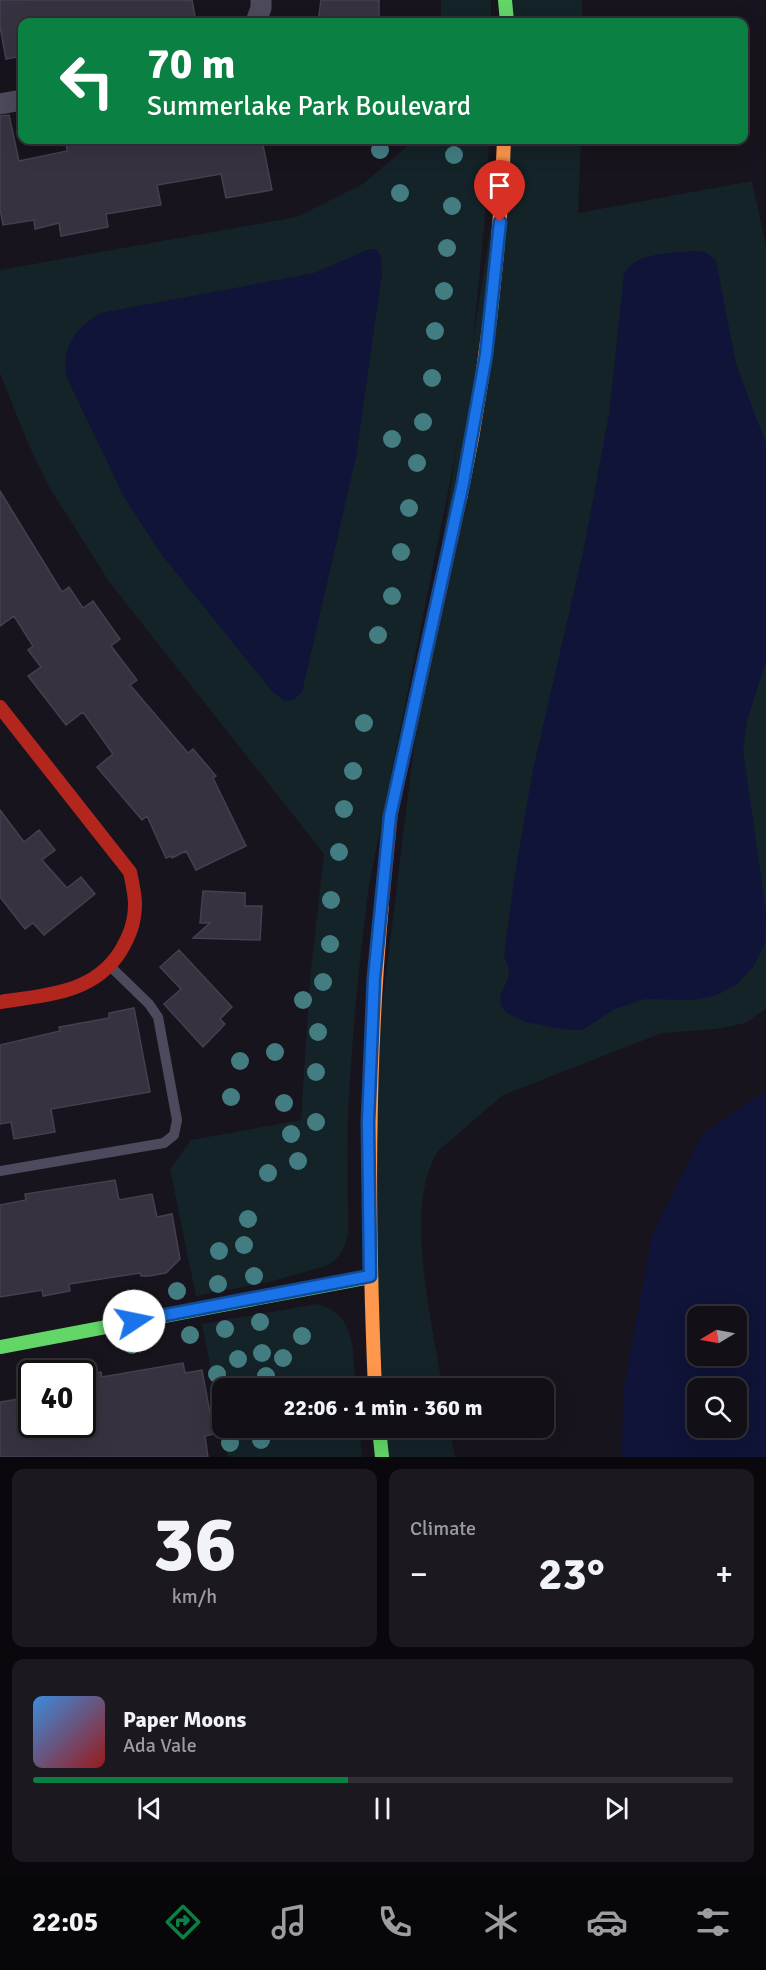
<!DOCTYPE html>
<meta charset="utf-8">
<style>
:root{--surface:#120f16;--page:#1b181f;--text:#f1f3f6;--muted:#9c9ca1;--line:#312f35;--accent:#0b8043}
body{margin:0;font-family:Signika,sans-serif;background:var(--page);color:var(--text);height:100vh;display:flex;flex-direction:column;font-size:22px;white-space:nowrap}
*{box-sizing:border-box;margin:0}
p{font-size:20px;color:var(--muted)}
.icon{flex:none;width:33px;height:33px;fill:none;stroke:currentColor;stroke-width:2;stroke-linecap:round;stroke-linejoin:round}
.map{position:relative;height:1457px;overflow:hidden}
.sheet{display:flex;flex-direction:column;gap:12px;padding:12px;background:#0a080c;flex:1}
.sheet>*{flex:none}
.guide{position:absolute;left:18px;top:18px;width:730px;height:126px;border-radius:12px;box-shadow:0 6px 24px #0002,0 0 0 2px var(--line);background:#0b8043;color:#fff;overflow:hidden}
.needle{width:39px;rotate:260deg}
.controls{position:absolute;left:687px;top:1306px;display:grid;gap:12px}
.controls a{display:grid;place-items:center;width:60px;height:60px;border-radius:12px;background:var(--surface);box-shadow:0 6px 24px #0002,0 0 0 2px var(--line);font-size:30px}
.speed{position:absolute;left:18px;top:1360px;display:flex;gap:12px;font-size:30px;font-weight:700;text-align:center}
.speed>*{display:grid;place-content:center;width:78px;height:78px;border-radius:50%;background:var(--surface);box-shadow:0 6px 24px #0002,0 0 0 2px var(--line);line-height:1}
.speed .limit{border:3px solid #111;border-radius:9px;background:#fff;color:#111}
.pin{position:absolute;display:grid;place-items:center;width:51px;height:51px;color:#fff;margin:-62px -26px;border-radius:50% 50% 50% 0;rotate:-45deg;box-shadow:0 0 6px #0007}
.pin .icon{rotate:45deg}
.me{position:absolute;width:66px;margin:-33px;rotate:79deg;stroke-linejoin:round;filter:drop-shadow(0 0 4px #0008)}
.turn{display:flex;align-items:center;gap:21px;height:126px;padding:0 30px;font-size:27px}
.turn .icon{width:78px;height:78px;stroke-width:2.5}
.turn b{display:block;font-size:42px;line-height:51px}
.big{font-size:45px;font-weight:800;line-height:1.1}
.sheet .card{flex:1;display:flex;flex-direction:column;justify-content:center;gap:9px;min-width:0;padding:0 21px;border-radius:12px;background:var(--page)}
.sheet .dial{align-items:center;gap:0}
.dial b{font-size:78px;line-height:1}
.song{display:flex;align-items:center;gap:18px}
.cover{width:72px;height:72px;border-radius:9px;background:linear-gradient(135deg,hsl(210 70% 55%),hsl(0 70% 35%))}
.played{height:6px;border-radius:3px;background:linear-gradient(90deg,var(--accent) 45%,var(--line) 45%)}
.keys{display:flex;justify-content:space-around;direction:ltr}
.heat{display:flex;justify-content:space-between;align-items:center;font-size:33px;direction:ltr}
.sheet .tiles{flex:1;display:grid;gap:12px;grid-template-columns:1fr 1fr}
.card:last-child{grid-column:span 2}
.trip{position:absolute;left:212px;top:1378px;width:342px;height:60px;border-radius:12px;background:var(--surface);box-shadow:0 6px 24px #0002,0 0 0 2px var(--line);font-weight:800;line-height:60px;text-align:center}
.tab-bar{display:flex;height:96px;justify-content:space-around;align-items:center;background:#070609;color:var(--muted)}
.tab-bar .icon{width:42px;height:42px}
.tab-bar .current{color:var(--accent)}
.tab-bar b{font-size:27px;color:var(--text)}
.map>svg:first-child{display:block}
.green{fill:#142328}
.water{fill:#0f1438;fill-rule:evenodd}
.building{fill:#37323f;stroke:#463f50;stroke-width:1.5}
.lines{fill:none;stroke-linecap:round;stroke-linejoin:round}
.lane{stroke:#4e4a5d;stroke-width:10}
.street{stroke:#4e4a5d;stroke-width:21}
.fast{stroke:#63d668;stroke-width:14}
.slow{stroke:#ff974d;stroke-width:14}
.jam{stroke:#b3261e;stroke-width:14}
.tree{fill:#437d81}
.route-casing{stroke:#114b97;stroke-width:15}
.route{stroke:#1a73e8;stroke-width:10}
</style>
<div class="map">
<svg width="766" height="1457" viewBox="0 0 766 1457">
<rect width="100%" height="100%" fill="#18141d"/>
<!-- green -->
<path class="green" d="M441 0H491V22H441Z
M505 0H582V22H507Z
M414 140H489L487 196 472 352 455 456 369 885C359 961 352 1037 348 1113 347 1153 348 1193 348 1233 345 1248 339 1261 323 1267L269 1282 196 1296 170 1169 191 1140 301 1120 310 978 324 854 110 583 49 487 27 441 0 373V270L297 217 363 184Z
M504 140H581L578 213 752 181 766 246V1009L745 1023 715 1029 662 1033 503 1095 439 1150C402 1203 433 1328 443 1389H375L369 1114 426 648Z
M317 1304C359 1315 352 1354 356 1389H222V1425L202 1324Z
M222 1428H359L362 1457H231L227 1455Z
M379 1428H450L455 1457H382Z"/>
<!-- water -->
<path class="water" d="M376 249 381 257 382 274 356 457 302 692 293 700 285 701 272 691 161 554 124 497 67 378C60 348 76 327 101 313L314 273 367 250Z
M691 251 706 252 716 261 736 364 766 444V661L747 721 743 751 766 911 765 944 754 966 736 985 717 995 693 1000 645 999 615 1009 582 1030H569L525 1022 507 1013 501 1006 500 995 508 979 509 968 504 956 514 880 533 770 584 548 609 414 624 274C636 252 668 254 691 251Z
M766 1090V1457H622L623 1393 652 1235 702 1134ZM698 1317H736V1356H698ZM698 1389H736V1428H698Z"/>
<!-- building -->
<path class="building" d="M0 0H192L196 22H22V56L6 59 0 27Z
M321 0H379V22H318Z
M9 115 19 161 67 151 66 140H92L93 143 115 140H262L272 190 226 198 221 174 157 185 161 205 106 214 108 227 61 236 59 223 35 229 34 220 3 225 0 209V116Z
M0 491 62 592 69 587 83 608 93 601 120 639 111 646 137 680 130 685 188 753 193 749 216 776 213 778 246 846 196 870 186 851 172 858 171 856 166 858 147 816 142 820 97 767 113 754 83 712 66 725 28 676 41 667 28 650 33 646 14 616 0 626Z
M0 810 24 842 39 830 55 850 42 860 67 888 81 877 95 894 44 935 33 923 25 929 0 897Z
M203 891 245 893V906H262L260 940 193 938 210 923H200Z
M179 950 232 1007 220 1019 225 1024 203 1047 164 1004 181 989 160 967Z
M134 1008 150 1092 51 1109 55 1132 14 1139 11 1122 0 1124V1045L60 1031 59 1027 109 1018V1013Z
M115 1180 119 1200 152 1194 157 1217 172 1214 180 1259 166 1273 149 1276H141L140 1273 69 1284 70 1291 43 1296 42 1290 0 1297V1205L26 1200 25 1194Z
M183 1363 185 1373 202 1370 214 1434 205 1436 208 1457H0V1402L32 1397V1425H82V1375L101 1372 102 1377Z"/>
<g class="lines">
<!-- lane -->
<path class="lane" d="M0 1171 164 1143 174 1135 177 1120 158 1017 149 1004 113 969"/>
<!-- street -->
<path class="street" d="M256 22 261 8V0
M0 104 22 100"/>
<!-- fast -->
<path class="fast" d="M505 0 507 22
M0 1347 370 1277
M379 1428 382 1457"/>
<!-- slow -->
<path class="slow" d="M460 499C485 381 500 261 504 140
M375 1389C368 1227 367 1066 382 904"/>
<!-- jam -->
<path class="jam" d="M0 707 130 872C132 882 135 894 135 904 135 923 129 937 120 952 93 994 45 995 0 1002
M382 904 391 813 460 499"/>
</g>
<!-- trees -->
<g class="tree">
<circle cx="380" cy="150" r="9"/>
<circle cx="454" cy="155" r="9"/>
<circle cx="400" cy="193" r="9"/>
<circle cx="452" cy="206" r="9"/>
<circle cx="447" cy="248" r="9"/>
<circle cx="444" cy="291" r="9"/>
<circle cx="435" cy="331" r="9"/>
<circle cx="432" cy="378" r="9"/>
<circle cx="423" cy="422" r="9"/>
<circle cx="392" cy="439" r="9"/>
<circle cx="417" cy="463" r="9"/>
<circle cx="409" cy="508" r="9"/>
<circle cx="401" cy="552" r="9"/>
<circle cx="392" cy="596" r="9"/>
<circle cx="378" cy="635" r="9"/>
<circle cx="364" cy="723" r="9"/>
<circle cx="353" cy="771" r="9"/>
<circle cx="344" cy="809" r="9"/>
<circle cx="339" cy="852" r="9"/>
<circle cx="331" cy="900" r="9"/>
<circle cx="330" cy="944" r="9"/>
<circle cx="323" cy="982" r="9"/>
<circle cx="303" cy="1000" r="9"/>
<circle cx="318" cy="1032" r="9"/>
<circle cx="275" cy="1052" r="9"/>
<circle cx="240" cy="1061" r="9"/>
<circle cx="316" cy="1072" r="9"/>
<circle cx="231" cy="1097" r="9"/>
<circle cx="284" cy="1103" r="9"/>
<circle cx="316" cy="1122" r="9"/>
<circle cx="291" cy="1134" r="9"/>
<circle cx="298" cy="1161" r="9"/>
<circle cx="268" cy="1173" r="9"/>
<circle cx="248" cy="1219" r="9"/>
<circle cx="244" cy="1245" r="9"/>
<circle cx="219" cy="1251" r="9"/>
<circle cx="254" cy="1276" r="9"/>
<circle cx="218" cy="1284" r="9"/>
<circle cx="177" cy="1291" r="9"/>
<circle cx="125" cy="1301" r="9"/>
<circle cx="260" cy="1322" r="9"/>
<circle cx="225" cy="1329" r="9"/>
<circle cx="190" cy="1335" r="9"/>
<circle cx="302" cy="1336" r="9"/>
<circle cx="132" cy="1345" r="9"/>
<circle cx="262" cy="1353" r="9"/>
<circle cx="283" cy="1358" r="9"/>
<circle cx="238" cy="1359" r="9"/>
<circle cx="217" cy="1374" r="9"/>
<circle cx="266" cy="1376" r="9"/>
<circle cx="261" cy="1440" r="9"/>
<circle cx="230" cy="1443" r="9"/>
</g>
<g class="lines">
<defs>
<path id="route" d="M134 1321 370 1276 368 1122 374 978 390 816 463 483 486 355 500 222"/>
</defs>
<!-- route casing -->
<use href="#route" class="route-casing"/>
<!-- route -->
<use href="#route" class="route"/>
</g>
</svg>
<div class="controls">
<a><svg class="needle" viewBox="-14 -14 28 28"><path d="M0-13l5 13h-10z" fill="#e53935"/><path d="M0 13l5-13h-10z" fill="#9c9ca1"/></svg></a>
<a><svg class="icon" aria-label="search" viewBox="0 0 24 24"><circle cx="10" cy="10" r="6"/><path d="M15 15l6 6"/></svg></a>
</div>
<div class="speed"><div class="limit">40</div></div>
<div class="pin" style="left:500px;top:222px;background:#d93025"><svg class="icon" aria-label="arrive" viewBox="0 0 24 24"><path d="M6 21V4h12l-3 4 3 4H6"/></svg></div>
<svg class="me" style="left:134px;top:1321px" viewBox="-20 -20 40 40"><circle r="19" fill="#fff"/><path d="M0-13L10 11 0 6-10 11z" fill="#1a73e8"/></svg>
<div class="trip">22:06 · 1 min · 360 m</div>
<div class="guide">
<div class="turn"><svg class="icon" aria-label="left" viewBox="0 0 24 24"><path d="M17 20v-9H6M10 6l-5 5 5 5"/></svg><div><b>70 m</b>Summerlake Park Boulevard</div></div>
</div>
</div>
<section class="sheet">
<div class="tiles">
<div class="card dial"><b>36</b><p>km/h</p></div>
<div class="card"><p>Climate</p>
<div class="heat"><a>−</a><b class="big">23°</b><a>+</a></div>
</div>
<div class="card">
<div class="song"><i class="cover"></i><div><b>Paper Moons</b><p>Ada Vale</p></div></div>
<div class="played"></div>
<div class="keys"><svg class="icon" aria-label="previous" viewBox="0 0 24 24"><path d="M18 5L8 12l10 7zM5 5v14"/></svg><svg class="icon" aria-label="pause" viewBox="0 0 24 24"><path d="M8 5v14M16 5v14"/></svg><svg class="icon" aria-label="next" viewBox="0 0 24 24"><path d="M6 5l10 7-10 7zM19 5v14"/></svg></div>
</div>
</div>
</section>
<nav class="tab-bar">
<b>22:05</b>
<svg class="icon current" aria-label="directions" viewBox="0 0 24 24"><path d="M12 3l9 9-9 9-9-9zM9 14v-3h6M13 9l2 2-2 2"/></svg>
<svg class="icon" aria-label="music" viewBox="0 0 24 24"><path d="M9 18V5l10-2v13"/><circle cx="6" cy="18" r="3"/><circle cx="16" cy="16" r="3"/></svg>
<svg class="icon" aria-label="phone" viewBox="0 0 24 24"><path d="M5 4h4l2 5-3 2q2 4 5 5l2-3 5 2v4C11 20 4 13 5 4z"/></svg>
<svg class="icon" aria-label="climate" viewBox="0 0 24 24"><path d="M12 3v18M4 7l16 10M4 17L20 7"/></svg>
<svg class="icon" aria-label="car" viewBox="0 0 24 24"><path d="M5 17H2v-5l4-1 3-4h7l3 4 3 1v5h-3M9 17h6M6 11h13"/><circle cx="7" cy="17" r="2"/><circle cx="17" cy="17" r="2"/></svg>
<svg class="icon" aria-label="filters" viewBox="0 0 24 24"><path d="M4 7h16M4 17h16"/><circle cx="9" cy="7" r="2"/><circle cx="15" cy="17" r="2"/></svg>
</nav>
